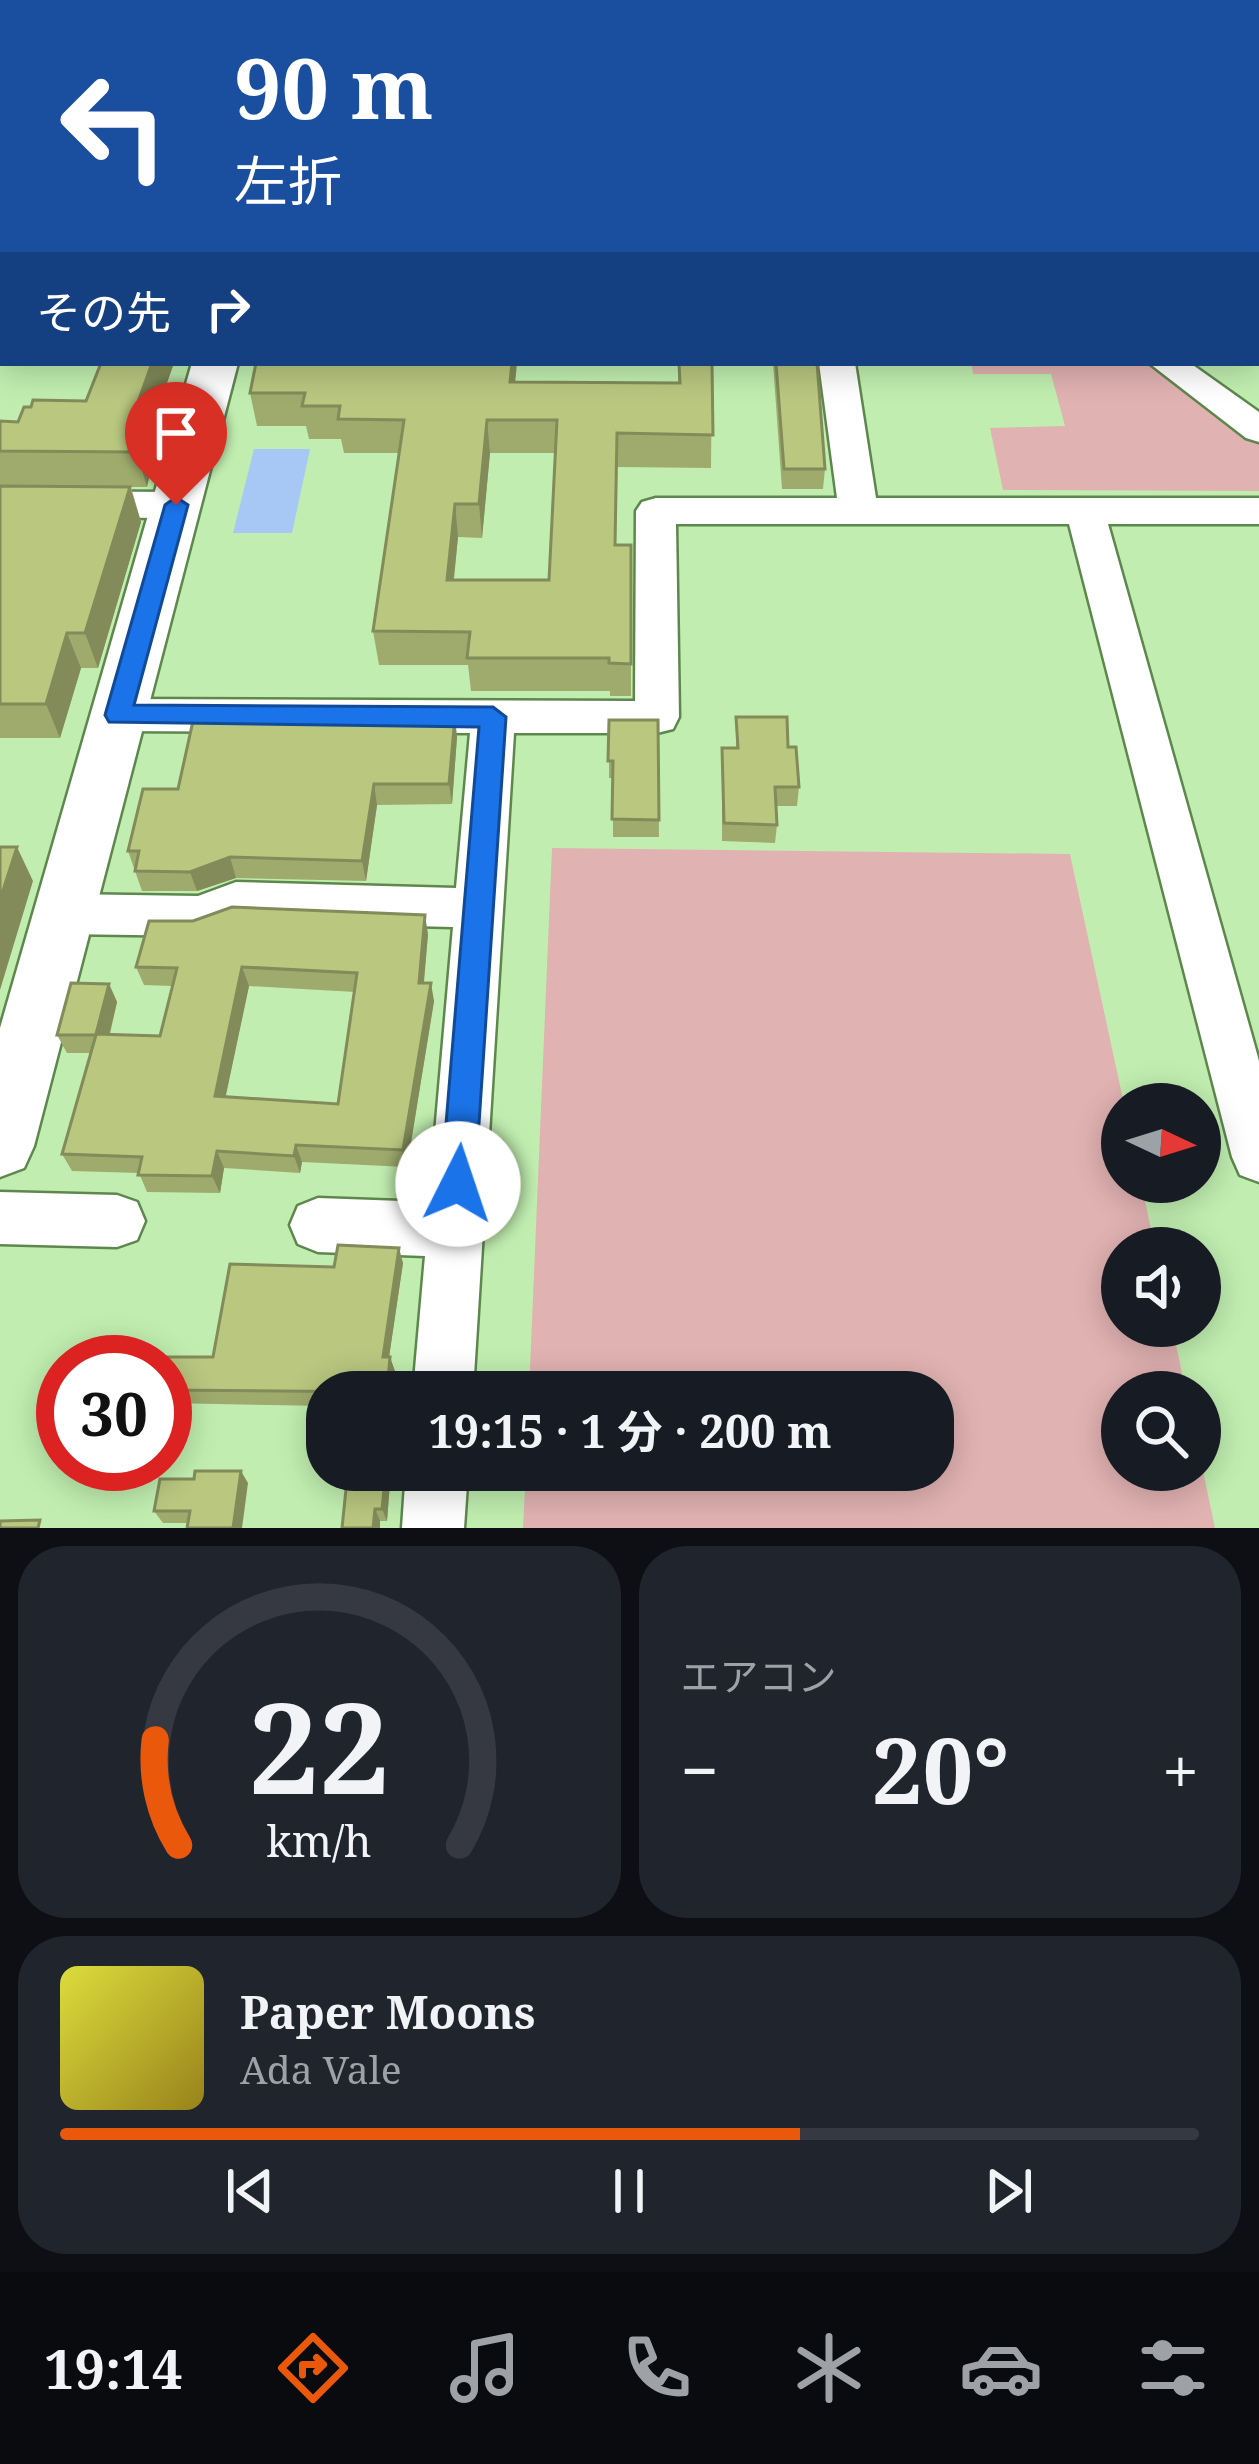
<!DOCTYPE html>
<html lang="ja">
<meta charset="utf-8">
<style>
:root{--surface:#171b24;--page:#20242c;--text:#f1f3f6;--muted:#9ea1a6;--line:#363941;--accent:#ea580c}
body{margin:0;font-family:"Noto Serif","Noto Sans JP",serif;background:var(--page);color:var(--text);height:100vh;display:flex;flex-direction:column;font-size:45px;white-space:nowrap}
*{box-sizing:border-box;margin:0}
p{font-size:39px;color:var(--muted)}
.icon{flex:none;width:66px;height:66px;fill:none;stroke:currentColor;stroke-width:2;stroke-linecap:round;stroke-linejoin:round}
.map{position:relative;height:1528px;overflow:hidden}
.sheet{display:flex;flex-direction:column;gap:18px;padding:18px;background:#0d0f14;flex:1}
.sheet>*{flex:none}
.top-card{position:absolute;left:0px;top:0px;width:1260px;height:366px;box-shadow:0 6px 30px #0003;background:#1a4fa0;color:#fff;overflow:hidden}
.needle{width:78px;rotate:94deg}
.tools{position:absolute;left:1101px;top:1083px;display:grid;gap:24px}
.tools a{display:grid;place-items:center;width:120px;height:120px;border-radius:50%;background:var(--surface);box-shadow:0 6px 30px #0003;font-size:60px}
.speed{position:absolute;left:36px;top:1335px;display:flex;gap:24px;font-size:60px;font-weight:700;text-align:center}
.speed>*{display:grid;place-content:center;width:156px;height:156px;border-radius:50%;background:var(--surface);box-shadow:0 6px 30px #0003;line-height:1}
.speed .limit{border:18px solid #d22;background:#fff;color:#111}
.pin{position:absolute;display:grid;place-items:center;width:102px;height:102px;color:#fff;margin:-123px -51px;border-radius:50% 50% 50% 0;rotate:-45deg;box-shadow:0 0 12px #0007}
.pin .icon{rotate:45deg}
.me{position:absolute;width:132px;margin:-66px;rotate:4deg;stroke-linejoin:round;filter:drop-shadow(0 0 9px #0008)}
.turn{display:flex;align-items:center;gap:42px;height:252px;padding:0 36px;font-size:54px}
.turn .icon{width:156px;height:156px;stroke-width:2.5}
.turn b{display:block;font-size:84px;line-height:102px}
.then{display:flex;align-items:center;height:114px;padding:0 36px;background:#0003;gap:24px;font-size:45px}
.big{font-size:90px;font-weight:700;line-height:1.1}
.sheet .widget{flex:1;display:flex;flex-direction:column;justify-content:center;gap:18px;min-width:0;padding:0 42px;border-radius:48px;background:var(--page)}
.sheet .dial{align-items:center;gap:0}
.dial svg{height:312px;overflow:visible;fill:none;stroke:var(--line);stroke-width:7;stroke-linecap:round;text-anchor:middle}
.dial text{fill:var(--text);stroke:none}
.song{display:flex;align-items:center;gap:36px}
.cover{width:144px;height:144px;border-radius:18px;background:linear-gradient(135deg,hsl(60 70% 55%),hsl(50 70% 35%))}
.played{height:12px;border-radius:6px;background:linear-gradient(90deg,var(--accent) 65%,var(--line) 65%)}
.keys{display:flex;justify-content:space-around;direction:ltr}
.heat{display:flex;justify-content:space-between;align-items:center;font-size:66px;direction:ltr}
.sheet .tiles{flex:1;display:grid;gap:18px;grid-template-columns:1fr 1fr}
.widget:last-child{grid-column:span 2}
.trip{position:absolute;left:306px;top:1371px;width:648px;height:120px;border-radius:48px;background:var(--surface);box-shadow:0 6px 30px #0003;font-weight:700;line-height:120px;text-align:center}
.tab-bar{display:flex;height:192px;justify-content:space-around;align-items:center;background:#090b0e;color:var(--muted)}
.tab-bar .icon{width:84px;height:84px}
.tab-bar .selected{color:var(--accent)}
.tab-bar b{font-size:54px;color:var(--text)}
.map>svg:first-child{display:block}
.green{fill:#e1b2b2}
.water{fill:#a7c7f4}
.lines{fill:none;stroke-linecap:round;stroke-linejoin:round}
.minor-casing{stroke:#5e874e;stroke-width:5}
.tertiary-casing{stroke:#5e874e;stroke-width:5}
.minor{fill:#fff;fill-rule:evenodd}
.tertiary{fill:#fff;fill-rule:evenodd}
.wall{fill:#9fab6d;fill-rule:evenodd}
.shaded-wall{fill:#828b59}
.building{fill:#b9c77f;stroke:#828b59;stroke-width:3;fill-rule:evenodd}
.route{fill:#1a73e8;stroke:#114b97;stroke-width:3}
</style>
<div class="map">
<svg width="1259" height="1528" viewBox="0 0 1259 1528">
<rect width="100%" height="100%" fill="#c1eeb0"/>
<!-- green -->
<path class="green" d="M971 363H1159L1259 439V491L1003 490 990 428 1065 426 1051 374H973Z
M552 848 1070 854 1124 1104 1122 1182H1141L1155 1248H1122V1326H1172L1186 1392H1122V1470H1200V1457L1215 1528H523L526 1470H933V1392H529Z"/>
<!-- water -->
<path class="water" d="M254 449H310L292 533H233Z"/>
<g class="lines">
<defs>
<path id="minor" d="M18 0H46L17 3Z
M469 0H497L498 3H470Z
M689 0H717L718 3H690Z
M3 81V108L0 109V82Z
M1257 137H1259V155H1257Z
M819 363H855L876 498H1259V524H1108L1259 1061V1182L1240 1175 1232 1157 1069 524H676L679 717 673 729 657 733H514L473 1392H413L425 1256 318 1252 298 1244 290 1225 298 1206 318 1198 429 1202 453 927 238 922 200 936 64 934 47 928 40 914 47 900 64 894 198 896 236 882 456 888 470 733 118 731 102 727 96 715 102 703 118 699 635 701 636 511 642 502 656 498H837Z
M1149 363H1190L1259 412V442L1246 438Z
M0 491 176 492 190 496 195 505 190 514 176 518 0 517Z
M0 1192 117 1195 137 1202 145 1221 137 1240 117 1247 0 1244Z
M406 1470H468L464 1528H402Z"/>
<path id="tertiary" d="M192 363H238L34 1146 24 1168 0 1177V1028Z"/>
</defs>
<!-- minor casing -->
<use href="#minor" class="minor-casing"/>
<!-- tertiary casing -->
<use href="#tertiary" class="tertiary-casing"/>
<!-- minor -->
<use href="#minor" class="minor"/>
<!-- tertiary -->
<use href="#tertiary" class="tertiary"/>
</g>
<!-- wall -->
<path class="wall" d="M0 173H3V284H0Z
M81 363H174L153 422 158 438 147 487H131L141 522 98 668H81L60 738H0V421L18 422 86 401 101 364Z
M678 363H712L711 468 617 467 616 545H631V696H610V691H471L468 665H379L373 631 399 453H344L341 439H309L306 426H257L250 393 515 382 678 383ZM490 453H556L549 580H454L458 537 482 538Z
M773 363H817L825 469 823 489H782Z
M736 717 788 747 799 787 797 806H776L777 825 775 843 722 841V748H736Z
M609 720H658L659 837H613V778H609Z
M457 737 452 804 377 805 366 881 236 878 197 891H142L128 851 178 789Z
M428 934 424 983 434 1001 407 1167 302 1162 300 1173 224 1168 220 1193 147 1192 139 1173 72 1171 62 1154 91 1053H67L57 1035 109 984 117 1002 110 1034 160 1036 172 986 144 985 136 967ZM249 986 355 992 338 1104 225 1097Z
M403 1263 389 1357 395 1371 393 1392H327V1406L165 1403V1362L213 1357 334 1267Z
M391 1470 387 1521H380V1528H342Z
M248 1483 188 1523H163L154 1511Z"/>
<!-- shaded-wall -->
<path class="shaded-wall" d="M152 363H174L153 422 158 438 147 487 137 452 138 402Z
M512 363H517L512 416 510 382Z
M487 420 490 453 482 538 479 504Z
M130 487 141 522 98 668 85 633Z
M455 504 458 537 450 613 447 580Z
M67 633 81 668 60 738 46 704Z
M455 717 457 737 452 804 449 784Z
M374 784 377 805 366 881 362 861Z
M17 847 33 881 0 990V900Z
M230 857 236 878 197 891 190 872Z
M425 915 428 934 422 1001 419 983Z
M242 967 249 986 222 1114 215 1096Z
M431 983 434 1001 407 1167 403 1150Z
M109 984 117 1002 105 1052 96 1034Z
M296 1145 302 1162 300 1173 294 1156Z
M217 1151 224 1168 220 1193 212 1176Z
M399 1248 403 1263 387 1371 383 1357Z
M390 1357 395 1371 393 1392H387Z
M386 1470H391L387 1521 382 1509Z
M241 1471 248 1483 242 1528H233Z
M375 1509 380 1521V1528H373Z"/>
<!-- building -->
<path class="building" d="M187 0H219L218 3H117Z
M300 0H321L320 3H299Z
M0 173H3V253H0Z
M101 363H152L138 402H148L137 452 0 451V421L18 422 24 407H31L33 400 86 401Z
M256 363H512L510 382 680 383 679 363H712L713 435 617 433 615 545H631V664L609 663V658H467L470 632 373 631 404 420 338 419 340 406H302L305 393H250ZM487 420H557L549 580H447L455 504H479Z
M776 363H817L825 469H784Z
M0 486 130 487 85 633H67L46 704H0Z
M455 717 449 784H374L362 861 230 857 190 872 135 871 139 851H128L143 789H178L193 721Z
M736 717H787L788 747H796L799 787H775L777 825 724 823 722 748H738Z
M609 720H658L659 820 612 819 613 761H608Z
M0 847H17L0 900Z
M232 907 425 915 419 983H431L403 1150 296 1145 294 1156 217 1151 212 1176 138 1175 142 1157 62 1154 96 1035H57L71 983 109 984 96 1034 160 1036 177 968 136 967 149 921H193ZM242 967 357 973 338 1104 215 1096Z
M338 1245 399 1248 383 1357H390L387 1392 165 1390V1362H123L124 1357H213L230 1264 334 1267Z
M348 1470H386L382 1509H375L373 1528H342Z
M195 1471H241L233 1528H187L190 1511H154L160 1479H194Z
M40 1520 38 1528H0V1521Z"/>
<!-- route -->
<path class="route" d="M176 497 188 505 134 705 493 707 506 717 475 1184 470 1195 458 1200 446 1195 441 1184 479 727 109 722 105 715 165 505Z"/>
</svg>
<div class="tools">
<a><svg class="needle" viewBox="-14 -14 28 28"><path d="M0-13l5 13h-10z" fill="#e53935"/><path d="M0 13l5-13h-10z" fill="#9ea1a6"/></svg></a>
<a><svg class="icon" aria-label="sound" viewBox="0 0 24 24"><path d="M4 9h4l5-4v14l-5-4H4zM17 9q2 3 0 6"/></svg></a>
<a><svg class="icon" aria-label="search" viewBox="0 0 24 24"><circle cx="10" cy="10" r="6"/><path d="M15 15l6 6"/></svg></a>
</div>
<div class="speed"><div class="limit">30</div></div>
<div class="pin" style="left:176px;top:505px;background:#d93025"><svg class="icon" aria-label="arrive" viewBox="0 0 24 24"><path d="M6 21V4h12l-3 4 3 4H6"/></svg></div>
<svg class="me" style="left:458px;top:1184px" viewBox="-20 -20 40 40"><circle r="19" fill="#fff"/><path d="M0-13L10 11 0 6-10 11z" fill="#1a73e8"/></svg>
<div class="trip">19:15 · 1 分 · 200 m</div>
<div class="top-card">
<div class="turn"><svg class="icon" aria-label="left" viewBox="0 0 24 24"><path d="M17 20v-9H6M10 6l-5 5 5 5"/></svg><div><b>90 m</b>左折</div></div>
<div class="then">その先<svg class="icon" aria-label="right" viewBox="0 0 24 24"><path d="M7 20v-9h11M14 6l5 5-5 5"/></svg></div>
</div>
</div>
<section class="sheet">
<div class="tiles">
<div class="widget dial"><svg viewBox="0 0 100 80">
<path d="M14 69A42 42 0 1 1 86 69"/>
<path d="M14 69A42 42 0 0 1 8 42" stroke="#ea580c"/>
<text x="50" y="56" font-size="32" font-weight="700">22</text>
<text x="50" y="72" font-size="11">km/h</text>
</svg></div>
<div class="widget"><p>エアコン</p>
<div class="heat"><a>−</a><b class="big">20°</b><a>+</a></div>
</div>
<div class="widget">
<div class="song"><i class="cover"></i><div><b>Paper Moons</b><p>Ada Vale</p></div></div>
<div class="played"></div>
<div class="keys"><svg class="icon" aria-label="previous" viewBox="0 0 24 24"><path d="M18 5L8 12l10 7zM5 5v14"/></svg><svg class="icon" aria-label="pause" viewBox="0 0 24 24"><path d="M8 5v14M16 5v14"/></svg><svg class="icon" aria-label="next" viewBox="0 0 24 24"><path d="M6 5l10 7-10 7zM19 5v14"/></svg></div>
</div>
</div>
</section>
<nav class="tab-bar">
<b>19:14</b>
<svg class="icon selected" aria-label="directions" viewBox="0 0 24 24"><path d="M12 3l9 9-9 9-9-9zM9 14v-3h6M13 9l2 2-2 2"/></svg>
<svg class="icon" aria-label="music" viewBox="0 0 24 24"><path d="M9 18V5l10-2v13"/><circle cx="6" cy="18" r="3"/><circle cx="16" cy="16" r="3"/></svg>
<svg class="icon" aria-label="phone" viewBox="0 0 24 24"><path d="M5 4h4l2 5-3 2q2 4 5 5l2-3 5 2v4C11 20 4 13 5 4z"/></svg>
<svg class="icon" aria-label="climate" viewBox="0 0 24 24"><path d="M12 3v18M4 7l16 10M4 17L20 7"/></svg>
<svg class="icon" aria-label="car" viewBox="0 0 24 24"><path d="M5 17H2v-5l4-1 3-4h7l3 4 3 1v5h-3M9 17h6M6 11h13"/><circle cx="7" cy="17" r="2"/><circle cx="17" cy="17" r="2"/></svg>
<svg class="icon" aria-label="filters" viewBox="0 0 24 24"><path d="M4 7h16M4 17h16"/><circle cx="9" cy="7" r="2"/><circle cx="15" cy="17" r="2"/></svg>
</nav>
